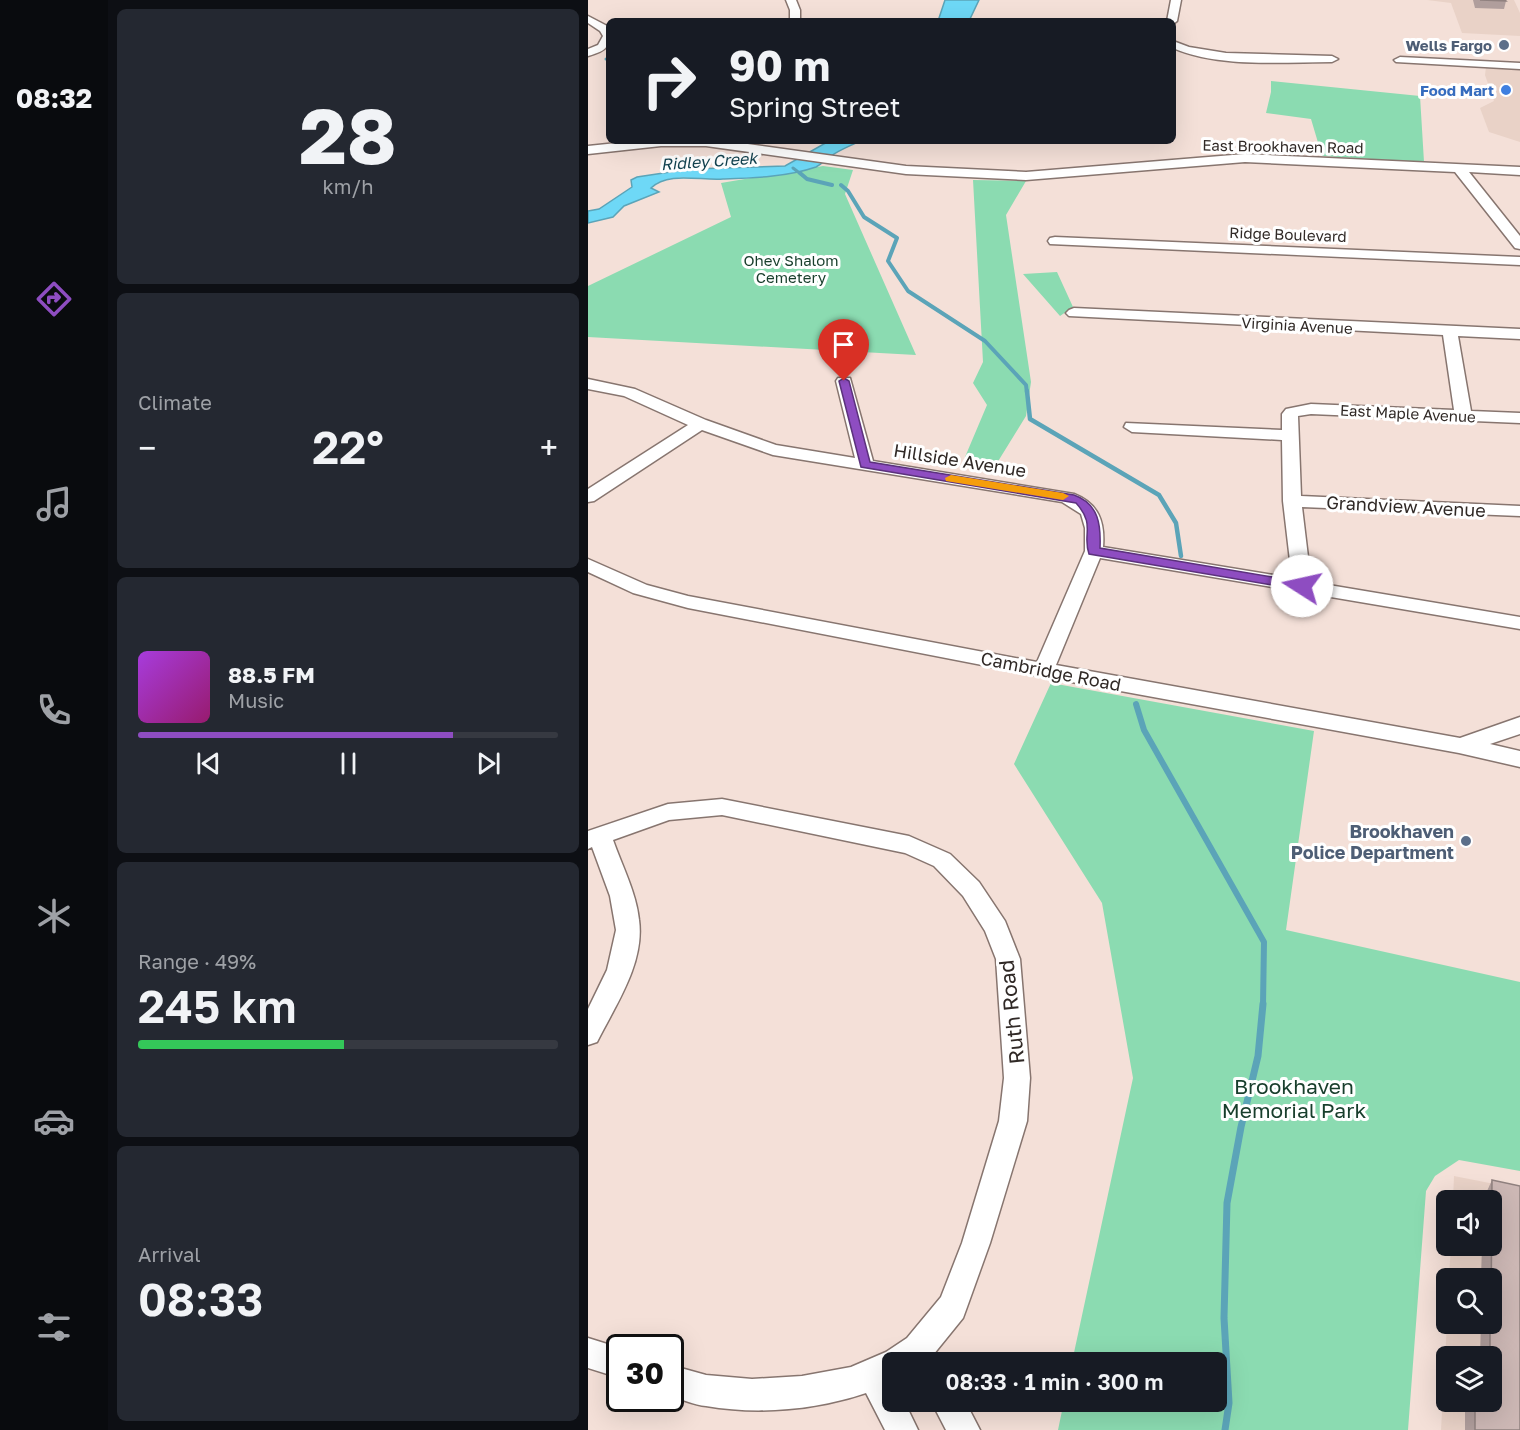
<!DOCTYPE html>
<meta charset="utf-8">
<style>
:root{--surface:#171b24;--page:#242831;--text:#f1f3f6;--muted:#9ea1a6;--line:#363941;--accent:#8e4dc1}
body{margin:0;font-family:"Golos Text",sans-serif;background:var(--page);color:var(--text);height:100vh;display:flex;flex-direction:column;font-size:22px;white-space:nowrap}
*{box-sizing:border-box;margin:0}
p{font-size:20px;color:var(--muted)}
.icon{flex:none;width:33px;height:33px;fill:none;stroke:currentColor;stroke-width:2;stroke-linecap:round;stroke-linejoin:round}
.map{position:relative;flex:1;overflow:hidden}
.details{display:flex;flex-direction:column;gap:9px;padding:9px;background:#0d0f14;width:480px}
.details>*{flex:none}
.guide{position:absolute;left:18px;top:18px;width:570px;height:126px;border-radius:9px;box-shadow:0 6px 24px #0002;background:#171b24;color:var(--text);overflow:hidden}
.tools{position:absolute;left:848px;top:1190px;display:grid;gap:12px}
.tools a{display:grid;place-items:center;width:66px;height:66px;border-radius:9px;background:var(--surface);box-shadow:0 6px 24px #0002;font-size:30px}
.speed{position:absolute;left:18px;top:1334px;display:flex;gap:12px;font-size:30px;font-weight:700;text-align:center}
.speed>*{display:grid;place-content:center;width:78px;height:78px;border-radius:50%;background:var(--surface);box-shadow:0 6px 24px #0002;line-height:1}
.speed .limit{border:3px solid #111;border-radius:9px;background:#fff;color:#111}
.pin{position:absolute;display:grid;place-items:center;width:51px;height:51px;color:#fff;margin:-62px -26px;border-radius:50% 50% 50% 0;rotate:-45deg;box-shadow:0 0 6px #0007}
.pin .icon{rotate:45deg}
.me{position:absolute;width:66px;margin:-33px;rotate:280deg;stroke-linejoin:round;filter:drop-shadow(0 0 4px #0008)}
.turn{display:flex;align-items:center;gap:21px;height:126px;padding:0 24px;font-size:27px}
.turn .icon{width:78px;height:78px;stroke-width:2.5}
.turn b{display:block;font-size:42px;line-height:51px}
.big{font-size:45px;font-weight:600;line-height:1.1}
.details .tile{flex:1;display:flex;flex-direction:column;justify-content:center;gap:9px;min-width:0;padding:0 21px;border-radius:9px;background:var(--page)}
.details .dial{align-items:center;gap:0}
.dial b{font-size:78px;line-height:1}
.song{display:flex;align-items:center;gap:18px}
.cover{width:72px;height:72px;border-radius:9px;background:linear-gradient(135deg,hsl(280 70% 55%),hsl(320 70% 35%))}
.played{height:6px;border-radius:3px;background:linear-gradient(90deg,var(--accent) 75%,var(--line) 75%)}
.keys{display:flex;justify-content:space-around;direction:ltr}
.heat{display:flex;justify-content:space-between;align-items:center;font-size:33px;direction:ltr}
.charge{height:9px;border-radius:4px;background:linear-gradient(90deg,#34c759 49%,var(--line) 0)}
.trip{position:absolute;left:294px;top:1352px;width:345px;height:60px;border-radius:9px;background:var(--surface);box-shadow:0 6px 24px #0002;font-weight:600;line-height:60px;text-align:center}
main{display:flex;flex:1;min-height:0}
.tab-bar{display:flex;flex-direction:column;width:108px;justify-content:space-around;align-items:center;background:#090b0e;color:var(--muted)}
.tab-bar .icon{width:42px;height:42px}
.tab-bar .active{color:var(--accent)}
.tab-bar b{font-size:27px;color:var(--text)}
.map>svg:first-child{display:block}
.commercial{fill:#e9d2c7;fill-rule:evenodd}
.green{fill:#8bdbb1}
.water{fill:#6ed8f6;stroke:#5ba4b8;stroke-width:1.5}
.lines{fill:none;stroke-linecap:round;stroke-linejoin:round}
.stream-far4{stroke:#5ba4b8;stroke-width:3}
.stream-far3{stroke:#5ba4b8;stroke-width:4}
.stream-far2{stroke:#5ba4b8;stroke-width:4.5}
.stream-far1{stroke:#5ba4b8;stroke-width:6}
.stream{stroke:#5ba4b8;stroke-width:7}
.minor-casing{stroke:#87756f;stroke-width:3}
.minor{fill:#fff;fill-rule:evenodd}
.wall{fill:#b09e9c}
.building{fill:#cdb8b5;stroke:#90817f;stroke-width:1.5}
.route{fill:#8e4dc1;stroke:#5c327d;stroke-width:1.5}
.slow{fill:#f59e0b}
.service-dot{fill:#5c6f8a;stroke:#fff;stroke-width:2}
.shop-dot{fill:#3f7fe0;stroke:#fff;stroke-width:2}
.labels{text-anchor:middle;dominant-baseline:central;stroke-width:6;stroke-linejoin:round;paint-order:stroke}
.far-service-label{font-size:15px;font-weight:bold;fill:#4e5e75;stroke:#fff;text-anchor:end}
.far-shop-label{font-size:15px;font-weight:bold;fill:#366cbe;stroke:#fff;text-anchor:end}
.far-street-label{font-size:15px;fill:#302926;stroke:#fff}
.far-park-label{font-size:15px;fill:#183e2c;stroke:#fff}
.far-water-label{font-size:16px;font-style:italic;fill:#134350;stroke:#fff}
.street-label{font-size:18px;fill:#302926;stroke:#fff}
.service-label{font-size:18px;font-weight:bold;fill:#4e5e75;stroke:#fff;text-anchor:end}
.near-street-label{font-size:21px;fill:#302926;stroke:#fff}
.near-park-label{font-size:21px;fill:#183e2c;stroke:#fff}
</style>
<main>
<nav class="tab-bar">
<b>08:32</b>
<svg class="icon active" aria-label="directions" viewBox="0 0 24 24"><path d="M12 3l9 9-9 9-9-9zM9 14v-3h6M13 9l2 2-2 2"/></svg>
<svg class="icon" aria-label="music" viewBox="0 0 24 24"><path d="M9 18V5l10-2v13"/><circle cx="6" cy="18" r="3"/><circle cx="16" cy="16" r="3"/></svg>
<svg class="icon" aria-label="phone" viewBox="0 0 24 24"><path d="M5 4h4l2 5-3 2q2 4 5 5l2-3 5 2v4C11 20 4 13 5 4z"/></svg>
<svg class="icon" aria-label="climate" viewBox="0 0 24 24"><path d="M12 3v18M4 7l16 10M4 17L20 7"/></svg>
<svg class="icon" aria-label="car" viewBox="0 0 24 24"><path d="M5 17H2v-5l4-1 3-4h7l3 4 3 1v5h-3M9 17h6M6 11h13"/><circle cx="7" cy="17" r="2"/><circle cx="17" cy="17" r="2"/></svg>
<svg class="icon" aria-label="filters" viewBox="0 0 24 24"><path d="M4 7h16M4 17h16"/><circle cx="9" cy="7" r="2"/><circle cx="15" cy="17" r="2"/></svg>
</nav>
<section class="details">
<div class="tile dial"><b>28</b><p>km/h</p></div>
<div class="tile"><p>Climate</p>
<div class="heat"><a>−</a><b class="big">22°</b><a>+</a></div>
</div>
<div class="tile">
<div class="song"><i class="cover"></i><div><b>88.5 FM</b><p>Music</p></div></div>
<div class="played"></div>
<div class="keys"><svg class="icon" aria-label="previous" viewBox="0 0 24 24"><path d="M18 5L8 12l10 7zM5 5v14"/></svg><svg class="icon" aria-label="pause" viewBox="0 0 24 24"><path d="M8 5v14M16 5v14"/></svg><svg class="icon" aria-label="next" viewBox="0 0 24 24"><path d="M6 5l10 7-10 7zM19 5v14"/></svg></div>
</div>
<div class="tile"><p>Range · 49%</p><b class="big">245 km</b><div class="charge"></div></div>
<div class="tile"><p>Arrival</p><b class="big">08:33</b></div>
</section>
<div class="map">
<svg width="932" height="1430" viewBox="0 0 932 1430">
<rect width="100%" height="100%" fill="#f4e0d8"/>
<!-- commercial -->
<path class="commercial" d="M839 0H926L932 13V36L874 33 863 3Z
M898 67 932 69V142L901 132 892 108 906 101 897 75Z
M866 1176 932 1189V1430H853L859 1323H903V1278H861L863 1245H903V1200H865ZM858 1356H903V1401H858Z"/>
<!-- green -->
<path class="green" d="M683 81 832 96 836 162 734 156 723 119 678 113 683 92Z
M235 166 265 170 257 194 328 355 0 337V286L143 217 133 183Z
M385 180 438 181 418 215 443 382 438 416 409 463 377 457 399 405 385 383 395 362Z
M469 272 485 307 472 316 435 274Z
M463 683 726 731 698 930 932 982V1171L871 1160 847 1176 838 1191 820 1430H470L476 1401H628V1362H484L545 1078 514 903 426 764Z"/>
<!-- water -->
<path class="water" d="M357 0H391L381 21H350Z
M241 141H272C262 146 251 150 243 156 237 160 234 164 228 167 199 177 165 178 135 179 113 181 80 171 63 188L71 192 36 206 25 217 0 223V211L11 209 44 187 43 180 49 177 102 169 197 166Z"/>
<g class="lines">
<!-- stream-far4 -->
<path class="stream-far4" d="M18 59H21
M205 168 214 175"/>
<!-- stream-far3 -->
<path class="stream-far3" d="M212 173 219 179 244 185
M253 185 260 191 276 217 309 238 300 261 320 291 397 341 438 385 439 393"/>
<!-- stream-far2 -->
<path class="stream-far2" d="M439 391 442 419 571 495 588 523 593 556"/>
<!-- stream-far1 -->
<path class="stream-far1" d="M548 704 556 730 676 942 675 1005"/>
<!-- stream -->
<path class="stream" d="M637 1430 641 1403 636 1318 639 1203 653 1127 670 1056 675 1004"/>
<defs>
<path id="minor" d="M198 0H208L212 10V21H202V10Z
M583 0H593L589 21 585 24V21H579Z
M0 16 21 27C21 47 21 50 0 56V49L10 45 15 36 12 31 0 23Z
M585 41 601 47 638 53 744 56 750 59 744 62C695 62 630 68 585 48Z
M812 57 932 63V69L808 62 806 60Z
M48 141H138L318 166 438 172 657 154 932 167V175L881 172 932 236V249L927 248 867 172 657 162 438 180 318 174 118 146H73L0 154V146Z
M467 237 932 257V265L462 244 460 241 462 238Z
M486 308 932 329V339L870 336 883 411 932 413V423L723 414 710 416 713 496 932 506V516L714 507 723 582 932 617V629L512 558 468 665 872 738 932 717V734L902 744 932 751V767L871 753 456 677 100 608 45 593 0 572V559L59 585 100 596 449 662 497 551V528L493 514 474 502 185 455 114 430 6 501 0 502V489L100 425 36 396 0 389V379L47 389 118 420 188 445 267 458 248 381 250 378H262L285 461 486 494C511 504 517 522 515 547L704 578 695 501 694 440 544 432 536 427 538 423 694 430V414L698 409 723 404 866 410 855 335 481 316 478 313 481 310Z
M134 799 321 836 362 854 391 882 417 921 432 959 442 1078 439 1121 402 1243 379 1307 375 1318 341 1360 337 1362H304V1401H316L330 1430H297L278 1393C228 1410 170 1415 118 1406 106 1405 94 1399 82 1396V1365L118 1375 164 1379 214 1376 263 1367 298 1352 319 1338 353 1297 374 1243 411 1121 416 1078 408 959 397 931 375 896 346 866 317 853 134 815 81 820 25 840C34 866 48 892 51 920 57 963 27 1006 9 1042L0 1045V1009L19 970 28 930 22 896 4 847 0 849V831L80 804Z
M0 1338 32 1348V1378L0 1368Z
M343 1401H377L392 1430H358Z"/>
</defs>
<!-- minor casing -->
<use href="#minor" class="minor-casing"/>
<!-- minor -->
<use href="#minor" class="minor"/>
</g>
<!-- wall -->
<path class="wall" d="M885 0H917L918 1 916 9 887 8Z
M904 1180 932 1430H877V1412L884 1401H903V1356H892L893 1323H903V1278H893L894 1245H903V1200H895Z"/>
<!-- building -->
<path class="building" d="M892 0H917L918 1Z
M904 1180 932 1186V1430H887V1401H903V1356H902V1323H903Z"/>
<!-- route -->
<path class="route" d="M256 378 261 381 282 462 486 495C511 504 513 525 512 548L714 582 720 586 714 590 501 554C494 534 508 525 488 503L273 467 251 381Z"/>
<!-- slow -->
<path class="slow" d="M363 475 475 493 481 496 475 500 358 481 357 478Z"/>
<!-- markers -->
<g class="service-dot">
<circle cx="916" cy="45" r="6"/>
<circle cx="878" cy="841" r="6"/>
</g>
<circle class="shop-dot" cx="918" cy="90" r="6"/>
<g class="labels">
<!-- far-service labels -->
<g class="far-service-label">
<text x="904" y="45">Wells Fargo</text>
</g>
<!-- far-shop labels -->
<g class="far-shop-label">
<text x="906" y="90">Food Mart</text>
</g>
<!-- far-street labels -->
<g class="far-street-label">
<text transform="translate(695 146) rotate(1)">East Brookhaven Road</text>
<text transform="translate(700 234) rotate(2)">Ridge Boulevard</text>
<text transform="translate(709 325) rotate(3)">Virginia Avenue</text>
<text transform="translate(820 413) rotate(3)">East Maple Avenue</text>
</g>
<!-- far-park labels -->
<g class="far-park-label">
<text x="203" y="260">Ohev Shalom<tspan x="203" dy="17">Cemetery</tspan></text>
</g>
<!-- far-water labels -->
<g class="far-water-label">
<text transform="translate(121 161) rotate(-4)">Ridley Creek</text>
</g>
<!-- street labels -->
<g class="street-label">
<text transform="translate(372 460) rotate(9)">Hillside Avenue</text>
<text transform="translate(818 506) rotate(3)">Grandview Avenue</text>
<text transform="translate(463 671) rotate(11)">Cambridge Road</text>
</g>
<!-- service labels -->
<g class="service-label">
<text x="866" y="831">Brookhaven<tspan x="866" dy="21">Police Department</tspan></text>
</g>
<!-- near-street labels -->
<g class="near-street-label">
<text transform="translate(423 1012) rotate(-96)">Ruth Road</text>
</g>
<!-- near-park labels -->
<g class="near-park-label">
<text x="706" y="1086">Brookhaven<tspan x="706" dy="24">Memorial Park</tspan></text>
</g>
</g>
</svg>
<div class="tools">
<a><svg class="icon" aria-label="sound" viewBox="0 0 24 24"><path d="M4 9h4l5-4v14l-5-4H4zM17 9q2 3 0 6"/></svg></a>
<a><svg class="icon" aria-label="search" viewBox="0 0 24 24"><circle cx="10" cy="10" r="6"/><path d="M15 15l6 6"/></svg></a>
<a><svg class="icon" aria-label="layers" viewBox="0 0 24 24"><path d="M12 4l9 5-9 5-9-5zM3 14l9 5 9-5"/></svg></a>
</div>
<div class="speed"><div class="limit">30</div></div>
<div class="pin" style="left:256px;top:381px;background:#d93025"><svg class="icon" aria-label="arrive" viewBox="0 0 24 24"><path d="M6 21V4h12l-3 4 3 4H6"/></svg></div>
<svg class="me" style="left:714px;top:586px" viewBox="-20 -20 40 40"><circle r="19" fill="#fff"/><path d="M0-13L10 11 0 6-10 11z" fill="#8e4dc1"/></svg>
<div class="trip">08:33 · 1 min · 300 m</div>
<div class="guide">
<div class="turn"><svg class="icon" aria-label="right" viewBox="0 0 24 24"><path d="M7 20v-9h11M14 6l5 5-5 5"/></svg><div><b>90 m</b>Spring Street</div></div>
</div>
</div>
</main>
